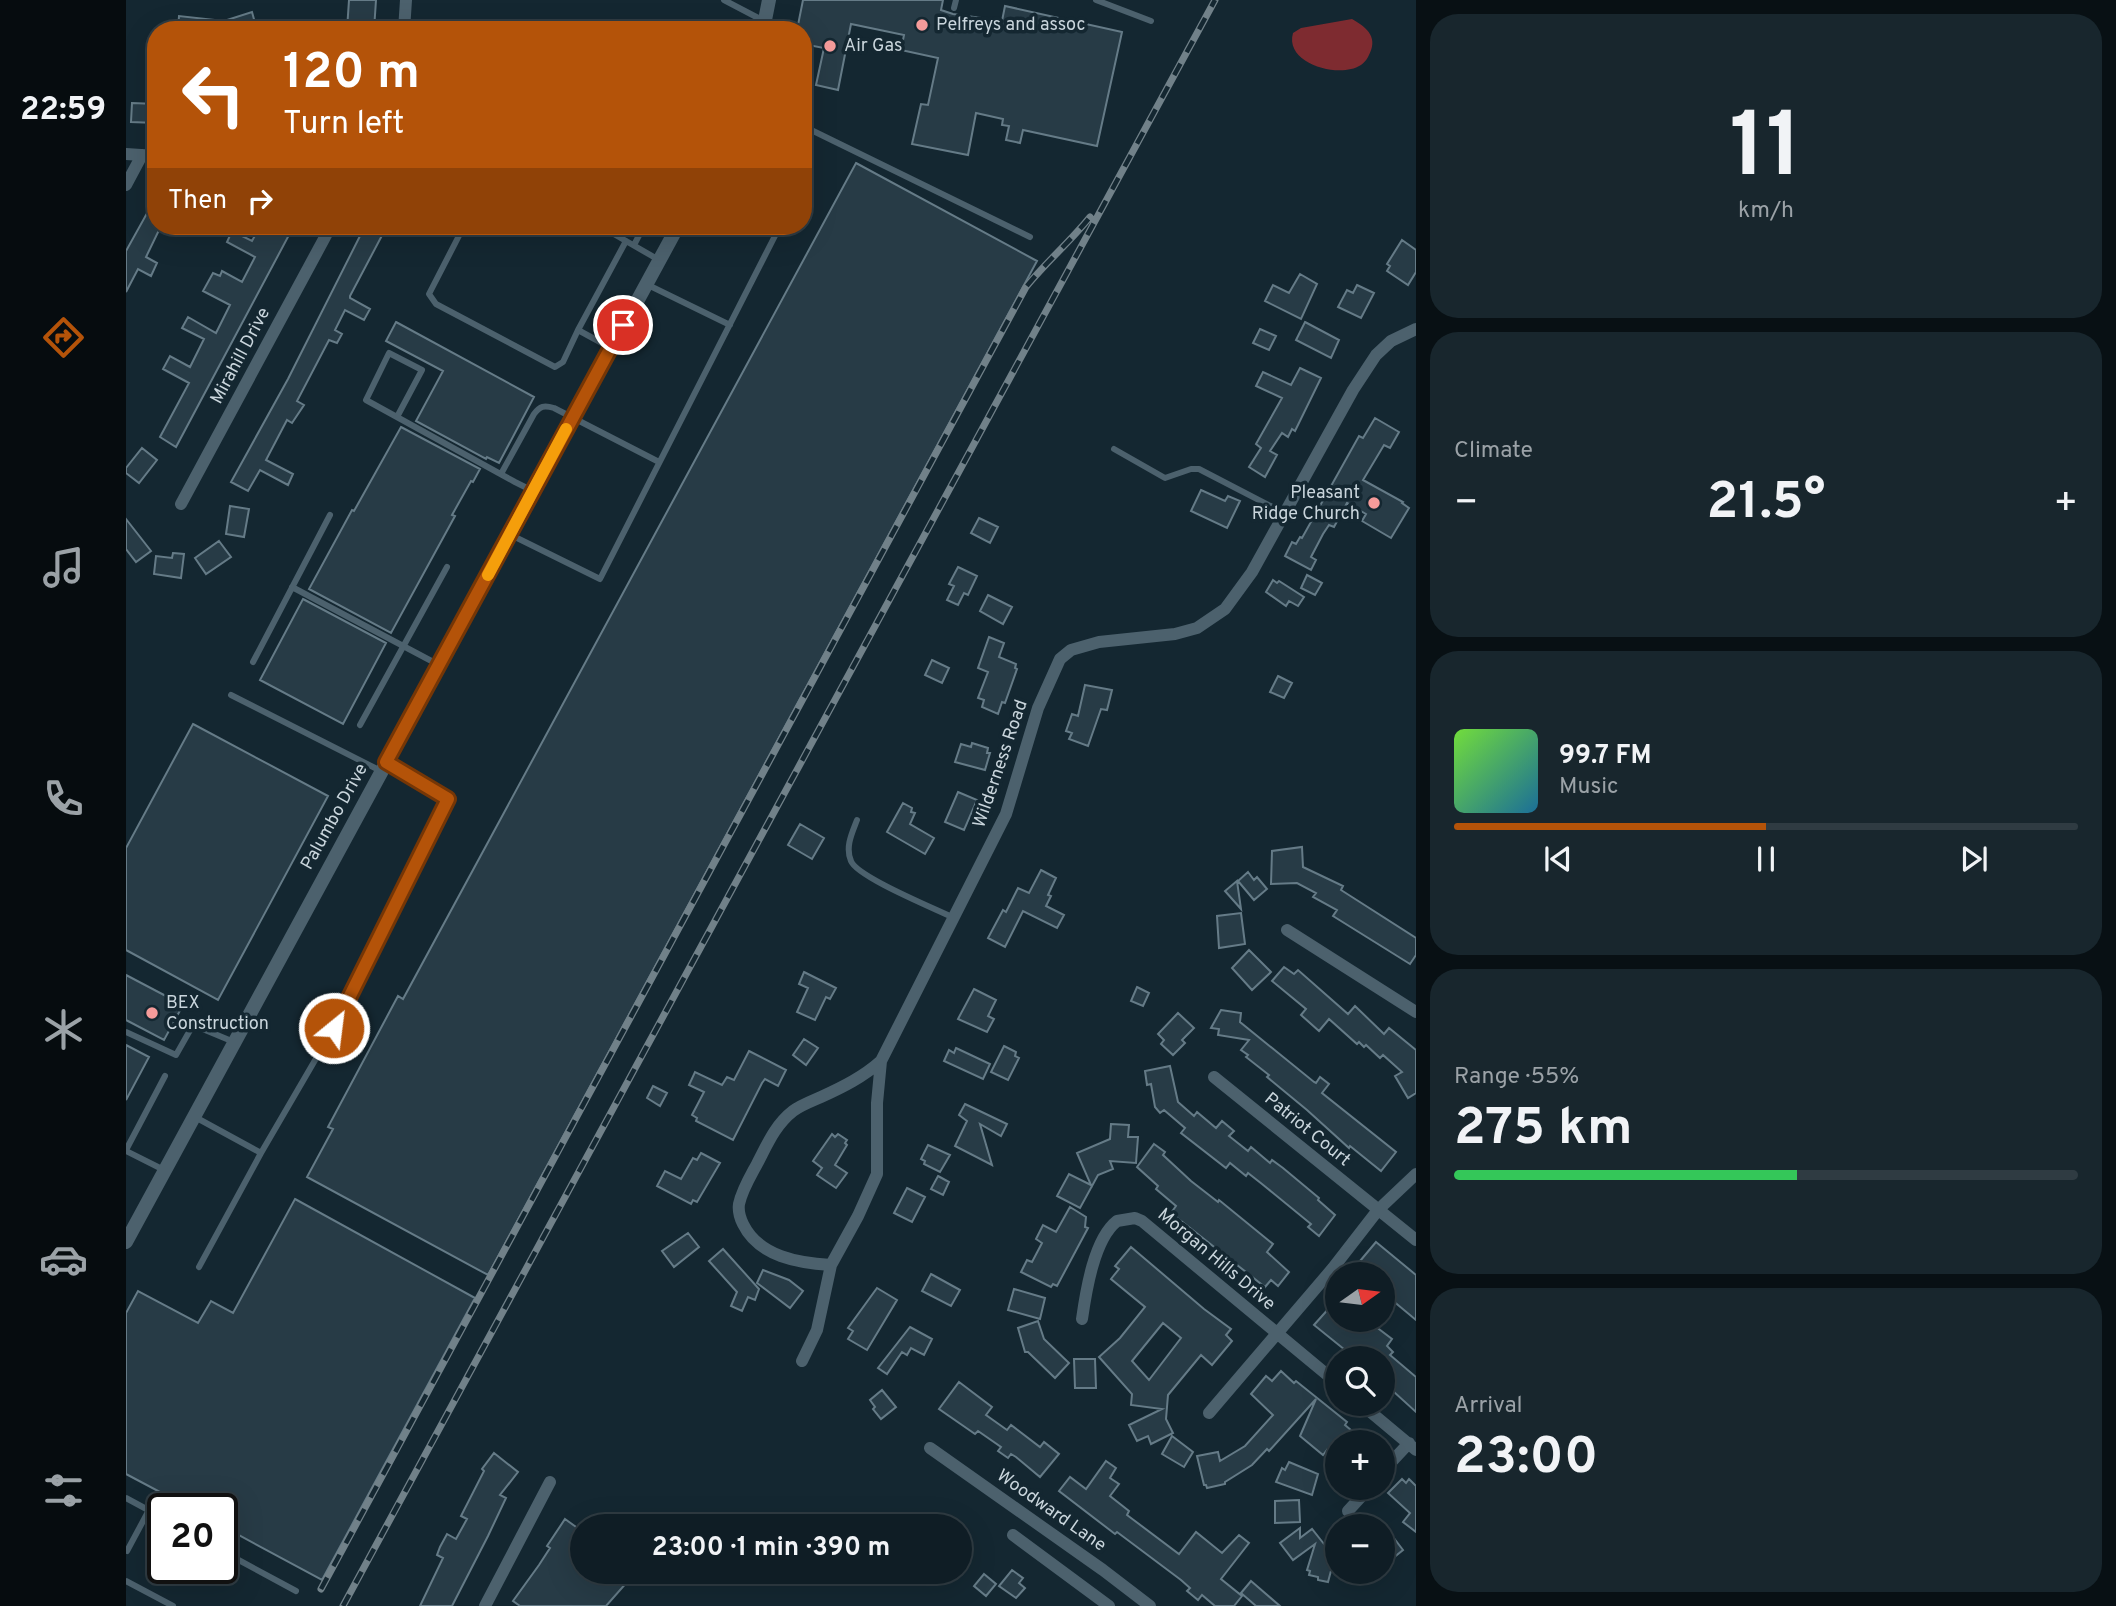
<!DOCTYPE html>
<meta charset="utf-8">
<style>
:root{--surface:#0f1d25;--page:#18262d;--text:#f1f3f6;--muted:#9ba2a7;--line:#2f3b42;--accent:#b45309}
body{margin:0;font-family:Overpass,sans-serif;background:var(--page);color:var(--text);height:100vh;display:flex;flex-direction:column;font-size:26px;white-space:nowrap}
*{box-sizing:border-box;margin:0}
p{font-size:23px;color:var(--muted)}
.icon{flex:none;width:38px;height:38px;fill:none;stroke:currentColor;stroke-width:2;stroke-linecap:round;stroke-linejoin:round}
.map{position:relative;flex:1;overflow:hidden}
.sheet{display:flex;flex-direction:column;gap:14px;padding:14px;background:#081014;width:700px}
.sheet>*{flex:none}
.banner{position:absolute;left:21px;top:21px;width:665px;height:214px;border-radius:28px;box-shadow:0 7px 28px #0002,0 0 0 2px var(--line);background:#b45309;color:#fff;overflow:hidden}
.needle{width:46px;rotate:76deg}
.buttons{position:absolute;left:1199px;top:1262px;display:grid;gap:14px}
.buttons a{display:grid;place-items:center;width:70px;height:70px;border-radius:50%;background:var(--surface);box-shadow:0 7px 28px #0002,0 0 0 2px var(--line);font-size:35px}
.speed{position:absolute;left:21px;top:1493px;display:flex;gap:14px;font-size:35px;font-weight:700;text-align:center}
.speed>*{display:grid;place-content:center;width:91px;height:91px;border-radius:50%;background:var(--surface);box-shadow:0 7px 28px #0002,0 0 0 2px var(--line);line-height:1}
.speed .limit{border:4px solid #111;border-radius:10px;background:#fff;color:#111}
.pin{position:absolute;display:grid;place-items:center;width:60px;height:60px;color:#fff;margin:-30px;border:4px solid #fff;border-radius:50%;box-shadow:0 2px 7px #0007}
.me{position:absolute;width:77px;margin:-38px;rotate:29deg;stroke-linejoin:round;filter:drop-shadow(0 0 5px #0008)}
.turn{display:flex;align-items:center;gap:24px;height:147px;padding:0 21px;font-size:32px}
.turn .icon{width:91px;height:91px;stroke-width:2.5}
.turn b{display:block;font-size:49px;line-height:60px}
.then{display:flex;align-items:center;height:66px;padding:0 21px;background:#0003;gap:14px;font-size:26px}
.big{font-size:52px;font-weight:700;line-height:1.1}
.sheet .widget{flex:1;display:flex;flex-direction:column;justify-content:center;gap:10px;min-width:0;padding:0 24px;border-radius:28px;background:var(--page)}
.sheet .dial{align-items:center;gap:0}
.dial b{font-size:91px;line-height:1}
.song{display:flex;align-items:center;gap:21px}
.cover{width:84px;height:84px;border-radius:10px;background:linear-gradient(135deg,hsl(100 70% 55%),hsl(200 70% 35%))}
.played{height:7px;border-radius:4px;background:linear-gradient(90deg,var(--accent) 50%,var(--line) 50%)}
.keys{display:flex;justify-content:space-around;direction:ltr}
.heat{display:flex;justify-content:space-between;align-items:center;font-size:38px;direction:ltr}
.charge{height:10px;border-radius:5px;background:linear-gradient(90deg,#34c759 55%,var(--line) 0)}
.trip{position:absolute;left:444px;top:1514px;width:402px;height:70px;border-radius:35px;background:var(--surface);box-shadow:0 7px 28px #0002,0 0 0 2px var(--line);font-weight:700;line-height:70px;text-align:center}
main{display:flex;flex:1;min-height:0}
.dock{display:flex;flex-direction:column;width:126px;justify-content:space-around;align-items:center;background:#060c0f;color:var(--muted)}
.dock .icon{width:49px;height:49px}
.dock .active{color:var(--accent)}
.dock b{font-size:32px;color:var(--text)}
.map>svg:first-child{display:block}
.water{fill:#7e2b30}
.building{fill:#273b46;stroke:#657b87;stroke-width:2;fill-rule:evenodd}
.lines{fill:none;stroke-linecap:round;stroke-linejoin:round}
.service{stroke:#4c616d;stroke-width:6}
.minor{stroke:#4c616d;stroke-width:12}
.tertiary{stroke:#4c616d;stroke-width:14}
.rail-casing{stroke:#718189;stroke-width:7}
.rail{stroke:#142731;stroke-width:4.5;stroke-dasharray:13;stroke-linecap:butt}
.route-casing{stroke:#753606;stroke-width:18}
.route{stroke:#b45309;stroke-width:12}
.slow{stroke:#f59e0b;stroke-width:12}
.poi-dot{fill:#f59b9a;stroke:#142731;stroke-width:2.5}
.labels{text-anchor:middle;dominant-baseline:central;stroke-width:7;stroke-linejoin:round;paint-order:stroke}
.poi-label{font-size:18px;fill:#c9d5dc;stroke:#142731;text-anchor:start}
.street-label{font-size:18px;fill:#c9d5dc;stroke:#142731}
</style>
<main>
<nav class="dock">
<b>22:59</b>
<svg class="icon active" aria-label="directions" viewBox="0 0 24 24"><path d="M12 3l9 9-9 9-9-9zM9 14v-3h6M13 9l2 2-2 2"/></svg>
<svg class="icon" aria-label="music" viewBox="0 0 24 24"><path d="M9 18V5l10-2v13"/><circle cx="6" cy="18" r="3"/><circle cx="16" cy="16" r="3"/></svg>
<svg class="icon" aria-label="phone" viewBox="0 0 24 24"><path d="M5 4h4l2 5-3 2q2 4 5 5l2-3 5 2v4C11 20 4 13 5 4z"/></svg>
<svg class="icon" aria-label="climate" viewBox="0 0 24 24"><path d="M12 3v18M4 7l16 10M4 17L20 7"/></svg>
<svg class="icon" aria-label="car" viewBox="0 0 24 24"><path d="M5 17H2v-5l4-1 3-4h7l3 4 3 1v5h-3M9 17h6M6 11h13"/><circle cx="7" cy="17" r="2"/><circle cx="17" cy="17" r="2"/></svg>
<svg class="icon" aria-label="filters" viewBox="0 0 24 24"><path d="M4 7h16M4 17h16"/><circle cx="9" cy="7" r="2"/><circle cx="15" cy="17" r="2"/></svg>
</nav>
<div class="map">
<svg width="1290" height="1606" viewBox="0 0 1290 1606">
<rect width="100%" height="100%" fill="#142731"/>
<!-- water -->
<path class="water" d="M1226 19C1242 28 1253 38 1242 57 1239 63 1232 68 1225 69 1203 75 1159 61 1167 33L1175 28Z"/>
<!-- building -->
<path class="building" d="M223 0H250L248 30H221Z
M677 0H817L815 10 827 14 876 21 879 6 996 32 971 146 897 130 894 143 880 140 883 126 876 125 877 119 850 113 842 155 786 144 795 104 802 105 812 58 775 50 778 35 725 24 712 90 690 85 698 48 677 44V30H671Z
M126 12 131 30H52L53 16 98 21Z
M6 103 30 104V123L5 122Z
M730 163 911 261 362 1275 181 1177 207 1129 202 1127 272 996 277 999Z
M30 197V226H35L20 257 31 263 25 276 12 269 0 292V251Z
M134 226H146L163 235 50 447 34 437 63 383 37 369 44 356 64 367 78 339 56 328 62 317 90 333 104 305 77 291 87 273 94 276 96 271 116 282 129 257 101 242 106 231 126 241Z
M239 226H261L224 296V298L244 309 238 320 219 310 209 330 216 334 211 343 203 340 171 401 178 405 166 423 161 420 140 460 167 474 162 485 134 470 122 491 105 482 162 379Z
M1276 240 1290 250V272L1282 285 1261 271 1264 266 1261 264Z
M1174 274 1191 284 1175 319 1139 301 1147 285 1163 293Z
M1231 285 1248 293 1235 318 1212 307 1221 290 1227 293Z
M270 322 408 397 373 463 361 457 360 459 290 421 317 371 260 341Z
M1179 322 1213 340 1205 358 1170 340Z
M1134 329 1150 336 1143 350 1127 343Z
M1174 368 1195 378 1169 431 1166 429 1162 437 1156 433 1144 451 1151 455 1139 477 1123 467 1135 448 1130 444 1156 398 1130 386 1137 372 1165 385Z
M1249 418 1273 432 1264 448 1258 445 1237 480 1277 502 1276 503 1283 508 1265 538 1236 521 1240 514 1221 503 1208 527 1203 525 1197 534 1185 557 1190 560 1185 570 1159 556 1166 542 1170 544 1174 537 1176 538 1233 436 1237 438Z
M275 427 354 469 347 482 345 481 326 515 329 516 265 633 183 589 226 510 228 511Z
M16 448 31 460 13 483 0 473V468Z
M1075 490 1099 501 1102 496 1114 501 1101 528 1065 511Z
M104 506 123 509 118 537 100 534Z
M853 518 872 527 864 543 845 533Z
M0 519 25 551 10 562 0 549Z
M93 541 105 557 80 574 69 558Z
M47 553 58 554 55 578 28 574 30 556 46 558Z
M832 567 851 576 842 595 838 593 832 605 821 600 828 586 823 584Z
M1181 575 1196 583 1189 595 1175 588Z
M1147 580 1151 583 1153 581 1178 597 1172 606 1163 601 1160 606 1140 592Z
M862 595 886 607 877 624 854 611Z
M177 599 260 643 217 724 134 680Z
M863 637 878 643 873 657 890 664 889 668 891 669 879 703 876 702 872 714 856 707 858 700 852 698 862 672 852 668Z
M806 660 823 668 816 683 799 675Z
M1152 676 1166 683 1158 698 1144 692Z
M959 685 986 690 981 710 975 709 962 746 943 739 946 733 940 731 946 714 952 716Z
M67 724 202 796 92 1000 0 950V848Z
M846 743 862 748 861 753H864L859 770 829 762 835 744 845 747Z
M832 792 851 800 838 830 819 822Z
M777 803 786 808 785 812 789 813 784 824 808 838 799 854 761 832Z
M674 824 698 838 686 859 662 845Z
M1176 847 1177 867 1217 886 1215 890 1290 938V955L1284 964 1207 916 1211 910 1187 897 1190 893 1171 883 1145 884 1146 851Z
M915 870 930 878 922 895 925 896 920 906 938 915 931 928 897 911 879 947 862 938 877 910 880 912 892 888 903 893Z
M1122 872 1128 880 1131 877 1141 889 1128 900 1112 881Z
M1111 881 1115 909 1099 891Z
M1115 913 1119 944 1093 948 1091 916Z
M1123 950 1145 972 1126 990 1106 968Z
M1158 967 1168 974 1172 970 1222 1014 1229 1006 1258 1034 1263 1028 1290 1050V1093L1282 1098 1269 1076 1276 1072 1257 1055 1254 1058 1240 1045 1238 1047 1233 1042 1231 1044 1203 1019 1193 1031 1175 1015 1180 1009 1146 981Z
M678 972 710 988 704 999 700 997 689 1020 671 1012 682 988 673 984Z
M0 975 57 1005 38 1040 0 1020Z
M1011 987 1023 993 1017 1006 1005 1001Z
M848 989 870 1000 862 1016 868 1019 861 1032 832 1019Z
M1095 1010 1115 1013 1114 1022 1188 1082 1190 1083 1194 1077 1203 1084 1196 1093 1270 1152 1255 1171 1224 1146 1223 1148 1181 1110 1141 1077 1143 1075 1120 1057 1122 1055 1115 1050 1123 1040 1092 1035 1093 1029 1085 1028Z
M1052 1013 1068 1028 1056 1040 1059 1043 1047 1055 1035 1044 1038 1040 1032 1034Z
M678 1039 692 1048 680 1065 667 1055Z
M0 1045 23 1057 0 1100Z
M878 1046 890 1052 889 1056 893 1058 882 1080 865 1072Z
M830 1048 864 1064 857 1079 818 1061 823 1050 828 1053Z
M623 1051 660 1070 652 1086 639 1079 636 1083 607 1140 570 1121 571 1118 566 1115 578 1092 563 1085 569 1072 596 1085 601 1077 608 1080Z
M1044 1066 1052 1102 1068 1116 1071 1112 1090 1128 1096 1121 1108 1131 1103 1136 1122 1151 1125 1147 1144 1163 1146 1160 1157 1168 1193 1198 1192 1200 1209 1215 1193 1236 1182 1227 1185 1224 1136 1184 1122 1173 1120 1176 1104 1163 1100 1168 1055 1133 1059 1128 1038 1110 1034 1113 1029 1107 1025 1084 1021 1085 1019 1071Z
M527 1086 541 1093 534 1106 521 1098Z
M839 1104 881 1124 875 1136 854 1124 866 1165 829 1146 841 1121 833 1115Z
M985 1124 1003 1125 1002 1137H1012L1010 1163 984 1161 987 1169 972 1175 954 1208 931 1196 943 1174 965 1185 951 1153 984 1139Z
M706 1134 709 1137 712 1134 721 1140 719 1143 721 1145 709 1165 721 1173 710 1188 691 1175 696 1168 687 1161Z
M1028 1144 1039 1152 1037 1155 1065 1181 1092 1202 1093 1200 1147 1244 1141 1252 1163 1272 1152 1286 1145 1280 1139 1287 1045 1213 1050 1206 1030 1189 1032 1186 1011 1167Z
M802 1145 824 1155 814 1172 798 1164 799 1161 795 1159Z
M575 1153 594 1163 571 1202 567 1200 565 1204 531 1186 539 1171 555 1179 567 1158 571 1160Z
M812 1176 823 1182 817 1195 805 1189Z
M781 1188 799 1197 786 1222 768 1213Z
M169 1199 349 1298 196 1580 96 1526V1508H64L0 1474V1313L12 1291 72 1323 85 1301 107 1313Z
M944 1207 960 1217 959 1227 962 1228 931 1286 927 1284 925 1287 895 1272 901 1260 906 1262 916 1243 910 1239 917 1225 930 1232Z
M562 1233 573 1247 548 1267 536 1251Z
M1250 1242 1290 1275V1320L1260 1295 1256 1290V1274H1237L1229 1267Z
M1005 1247 1078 1309 1105 1329 1100 1335 1106 1341 1086 1365 1075 1355 1042 1395 1040 1419 1047 1433 1025 1444 1022 1436 1011 1441 1003 1425 1036 1409 1005 1405 1006 1394 973 1357 994 1338 1019 1307 985 1279 993 1269 989 1266ZM1037 1323 1055 1338 1023 1380 1006 1361Z
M597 1249 633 1289 629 1300 622 1297 616 1311 605 1306 611 1292 583 1261Z
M637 1270 663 1280 677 1291 664 1308 631 1283Z
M805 1274 834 1290 825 1306 796 1291Z
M751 1288 771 1300 741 1350 722 1339 727 1331 722 1328Z
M888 1289 919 1298 914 1319 882 1310Z
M1205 1306 1211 1311V1320H1241L1266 1339 1261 1346 1267 1352 1264 1355 1290 1377V1412L1256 1381V1358H1229L1188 1325Z
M912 1321 918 1339 943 1363 929 1378 902 1352H899L892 1328Z
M784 1327 806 1339 798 1355 785 1348 781 1355 776 1352 761 1374 752 1368Z
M948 1359H969L970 1388H949Z
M1155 1371 1168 1383 1170 1381 1221 1422 1219 1425 1239 1442H1211V1459L1201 1450 1197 1455 1174 1436 1190 1399 1143 1451 1141 1449 1126 1465 1099 1482V1484L1081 1488 1080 1485H1078L1071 1456 1092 1452 1094 1461 1119 1446 1147 1415 1125 1394 1140 1376 1146 1381Z
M833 1382 866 1407 860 1415 881 1430 885 1425 914 1447 918 1442 933 1454 914 1477 890 1457 885 1454 882 1458 872 1451 875 1447 852 1431 849 1434 813 1409Z
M756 1390 770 1407 755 1419 747 1409 749 1407 744 1400Z
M1046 1436 1067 1452 1058 1467 1036 1454Z
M368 1453 392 1472 374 1495 380 1498 362 1536 326 1606H294L317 1558 311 1555 314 1547 321 1534 330 1539 341 1519 335 1516 358 1471 356 1469Z
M980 1461 990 1468 984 1478 993 1484 984 1496 1003 1511 1001 1515 1053 1554 1070 1532 1096 1553 1113 1535 1123 1543 1095 1579 1116 1596 1108 1606H1089L1076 1595 1072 1600 1061 1591 1064 1588 1055 1580 991 1532 989 1534 933 1491 944 1477 960 1489Z
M1163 1462 1192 1474 1186 1495 1150 1482 1156 1468 1159 1470Z
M1276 1479 1280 1483 1283 1479 1290 1486V1532L1277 1522 1284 1513 1262 1493Z
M1173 1500 1174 1522 1149 1523V1501Z
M439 1519 457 1532V1572H510L480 1606H394L387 1601 413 1565 424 1548 421 1546Z
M1174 1528V1538L1186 1529 1198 1544 1211 1548 1202 1582 1192 1580V1577L1183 1575 1184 1571 1181 1570 1189 1544 1167 1560 1154 1543Z
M1264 1533 1277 1550 1256 1567V1539Z
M886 1570 897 1578 893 1583 899 1588 890 1598 873 1586Z
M858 1574 870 1584 860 1596 848 1586Z
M1125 1581 1154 1606H1130L1115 1593Z"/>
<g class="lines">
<!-- service -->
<path class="service" d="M598 0 638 21
M970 0 1025 21
M828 8 830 0
M278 27 328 30
M677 126 904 237
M338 226 303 294 310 304 429 367 437 362 452 330 485 348
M474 226 533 260
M508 245 518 226
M520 284 604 325
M452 330 500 241
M271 417 296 370 263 353 240 400 389 482 407 491
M988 449 1039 478 1065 469H1073L1158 513
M375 474 408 414C414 406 418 405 428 408L533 462
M385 535 474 579 654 226
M166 587 313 665
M127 662 204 515
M105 695 255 771
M234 725 321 567
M731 820C726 833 719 847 725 861 731 877 810 909 828 918
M0 1032 50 1055 67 1025 108 1042
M69 1117 135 1153
M0 1150 39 1076
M0 1151 38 1170
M73 1267 135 1153 220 1007 322 799 262 763
M0 1498 37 1518
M1 1551 23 1510
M96 1551 170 1591
M0 1581 47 1606"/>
<!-- minor -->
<path class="minor" d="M278 30 280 0
M0 154 30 156
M0 185 16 155
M55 504 205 226
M1161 930 1290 1012
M1088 1077 1290 1240
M705 1265C673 1263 633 1257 617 1224 614 1218 612 1211 613 1204 616 1190 624 1177 631 1164 641 1145 649 1125 667 1111 675 1105 686 1101 695 1097 717 1087 737 1077 755 1061
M956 1319C960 1291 968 1239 991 1221L1009 1218 1016 1221 1211 1383
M676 1361 691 1330 705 1265 732 1216 751 1174V1103L755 1061 880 814 912 708 934 659 945 650 973 642 1049 634 1071 628 1099 609 1126 572 1227 390 1250 355 1265 341 1290 329
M1235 1404 1290 1450
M1083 1413 1207 1268 1252 1210 1290 1174
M804 1448 977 1570 1024 1606
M1256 1472 1283 1443
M1222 1511 1243 1488
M887 1535 983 1606
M359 1606 424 1482"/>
<!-- tertiary -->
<path class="tertiary" d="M637 30 643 0
M0 1242 552 226"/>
<defs>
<path id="rail" d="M195 1589 900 287C920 262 944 242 964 217
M217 1606 1089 0"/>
</defs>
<!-- rail casing -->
<use href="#rail" class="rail-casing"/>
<!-- rail -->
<use href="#rail" class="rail"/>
</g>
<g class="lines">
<defs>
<path id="route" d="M208 1028 322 799 260 762 497 325"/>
</defs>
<!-- route casing -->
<use href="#route" class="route-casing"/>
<!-- route -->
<use href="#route" class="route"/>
<!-- slow -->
<path class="slow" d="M362 575 440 429"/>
</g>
<!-- markers -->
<g class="poi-dot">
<circle cx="796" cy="25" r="7"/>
<circle cx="704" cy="46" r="7"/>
<circle cx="1248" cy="503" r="7"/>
<circle cx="26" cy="1013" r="7"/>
</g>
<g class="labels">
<!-- poi labels -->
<g class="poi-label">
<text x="810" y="25">Pelfreys and assoc</text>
<text x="718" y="46">Air Gas</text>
<text x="1234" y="493" text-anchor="end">Pleasant<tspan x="1234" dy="21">Ridge Church</tspan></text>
<text x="40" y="1003">BEX<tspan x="40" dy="21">Construction</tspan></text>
</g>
<!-- street labels -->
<g class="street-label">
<text transform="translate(115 356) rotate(-62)">Mirahill Drive</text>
<text transform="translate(875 764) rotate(-71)">Wilderness Road</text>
<text transform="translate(209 817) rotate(-61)">Palumbo Drive</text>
<text transform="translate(1181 1130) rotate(39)">Patriot Court</text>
<text transform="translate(1090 1260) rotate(40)">Morgan Hills Drive</text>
<text transform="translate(925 1511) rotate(35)">Woodward Lane</text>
</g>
</g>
</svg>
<div class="buttons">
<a><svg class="needle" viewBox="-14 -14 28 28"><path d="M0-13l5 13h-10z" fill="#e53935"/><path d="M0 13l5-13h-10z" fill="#9ba2a7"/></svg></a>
<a><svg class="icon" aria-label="search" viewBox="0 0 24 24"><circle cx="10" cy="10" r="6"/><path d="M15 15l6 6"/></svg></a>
<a>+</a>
<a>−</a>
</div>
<div class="speed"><div class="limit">20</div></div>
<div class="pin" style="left:497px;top:325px;background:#d93025"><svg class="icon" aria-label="arrive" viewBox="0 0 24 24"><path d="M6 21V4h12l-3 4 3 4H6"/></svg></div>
<svg class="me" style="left:208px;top:1028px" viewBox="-20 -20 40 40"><circle r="17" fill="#b45309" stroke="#fff" stroke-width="3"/><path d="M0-11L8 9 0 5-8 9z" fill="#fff"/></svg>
<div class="trip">23:00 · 1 min · 390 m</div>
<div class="banner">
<div class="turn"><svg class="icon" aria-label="left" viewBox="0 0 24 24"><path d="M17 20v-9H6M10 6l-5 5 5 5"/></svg><div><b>120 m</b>Turn left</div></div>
<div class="then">Then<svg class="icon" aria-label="right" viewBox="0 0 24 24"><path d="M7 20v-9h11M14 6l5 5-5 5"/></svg></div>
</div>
</div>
<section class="sheet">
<div class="widget dial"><b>11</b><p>km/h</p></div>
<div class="widget"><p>Climate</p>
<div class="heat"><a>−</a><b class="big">21.5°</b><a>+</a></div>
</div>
<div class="widget">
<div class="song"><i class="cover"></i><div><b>99.7 FM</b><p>Music</p></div></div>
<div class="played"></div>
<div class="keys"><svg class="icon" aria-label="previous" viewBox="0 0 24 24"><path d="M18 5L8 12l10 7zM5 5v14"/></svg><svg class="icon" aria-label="pause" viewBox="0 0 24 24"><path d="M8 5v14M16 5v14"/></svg><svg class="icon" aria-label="next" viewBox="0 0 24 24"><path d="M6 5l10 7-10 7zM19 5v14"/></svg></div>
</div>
<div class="widget"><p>Range · 55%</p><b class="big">275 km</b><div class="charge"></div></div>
<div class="widget"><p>Arrival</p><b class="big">23:00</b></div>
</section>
</main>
